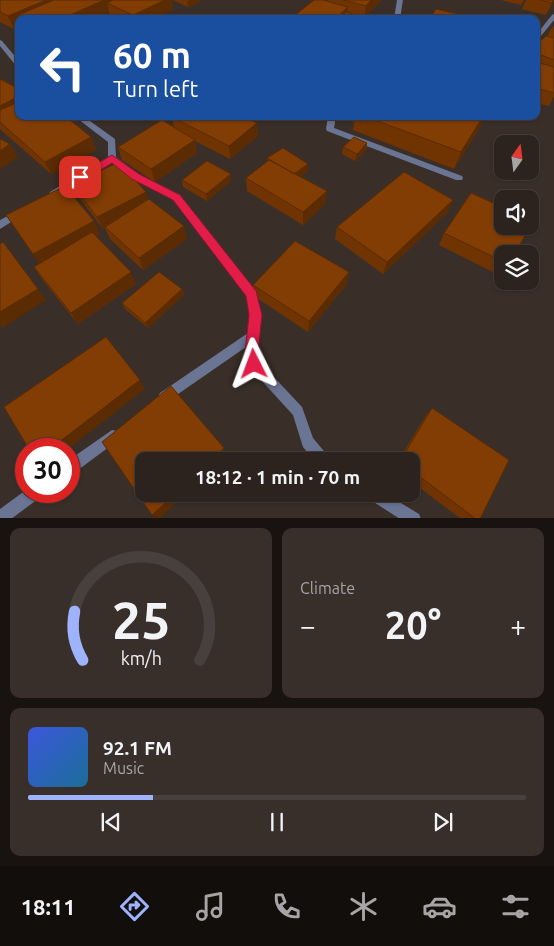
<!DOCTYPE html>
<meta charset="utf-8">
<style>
:root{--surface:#2c231e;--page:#382f2b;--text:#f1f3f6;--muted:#a6a4a4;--line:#48403c;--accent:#9fb3fd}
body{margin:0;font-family:Ubuntu,sans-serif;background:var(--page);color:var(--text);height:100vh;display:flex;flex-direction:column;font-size:19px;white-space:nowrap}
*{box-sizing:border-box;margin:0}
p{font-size:16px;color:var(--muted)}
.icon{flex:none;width:28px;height:28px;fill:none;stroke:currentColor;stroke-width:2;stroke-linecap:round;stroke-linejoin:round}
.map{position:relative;height:518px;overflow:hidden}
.details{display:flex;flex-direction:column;gap:10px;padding:10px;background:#181310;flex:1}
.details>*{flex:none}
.banner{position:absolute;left:15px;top:15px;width:525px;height:105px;border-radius:10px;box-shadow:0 1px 4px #0004,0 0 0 1px var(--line);background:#1a4fa0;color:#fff;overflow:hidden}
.needle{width:32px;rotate:14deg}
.buttons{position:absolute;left:494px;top:135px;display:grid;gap:10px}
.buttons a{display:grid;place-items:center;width:45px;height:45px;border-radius:10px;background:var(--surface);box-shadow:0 1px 4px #0004,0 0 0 1px var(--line);font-size:25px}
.speed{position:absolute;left:15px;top:438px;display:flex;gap:10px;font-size:25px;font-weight:700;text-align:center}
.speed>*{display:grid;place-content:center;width:65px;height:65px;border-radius:50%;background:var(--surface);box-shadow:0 1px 4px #0004,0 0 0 1px var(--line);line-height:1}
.speed .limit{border:8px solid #d22;background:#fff;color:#111}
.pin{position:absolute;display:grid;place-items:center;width:42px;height:42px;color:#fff;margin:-21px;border-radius:10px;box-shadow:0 2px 8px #0006}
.me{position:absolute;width:55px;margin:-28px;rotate:357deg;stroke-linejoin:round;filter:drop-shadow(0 0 4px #0008)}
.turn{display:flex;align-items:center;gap:18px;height:105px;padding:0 15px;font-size:22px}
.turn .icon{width:65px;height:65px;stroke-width:2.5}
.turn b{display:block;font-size:35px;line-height:42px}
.big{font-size:38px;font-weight:700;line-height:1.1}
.details .widget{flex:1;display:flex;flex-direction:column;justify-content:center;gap:8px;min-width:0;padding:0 18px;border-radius:10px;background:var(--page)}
.details .dial{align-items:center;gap:0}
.dial svg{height:130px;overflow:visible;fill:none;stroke:var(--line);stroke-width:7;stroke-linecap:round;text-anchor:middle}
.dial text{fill:var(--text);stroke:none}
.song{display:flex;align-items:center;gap:15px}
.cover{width:60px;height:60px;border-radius:8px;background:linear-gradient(135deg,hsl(230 70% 55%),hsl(200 70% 35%))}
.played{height:5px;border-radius:2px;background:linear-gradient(90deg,var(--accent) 25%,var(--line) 25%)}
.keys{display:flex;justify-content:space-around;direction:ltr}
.heat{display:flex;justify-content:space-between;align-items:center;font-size:28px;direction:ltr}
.details .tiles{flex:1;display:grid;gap:10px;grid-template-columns:1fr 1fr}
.widget:last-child{grid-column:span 2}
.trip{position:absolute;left:135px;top:452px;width:285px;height:50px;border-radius:10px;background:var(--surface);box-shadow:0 1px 4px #0004,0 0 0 1px var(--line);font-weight:700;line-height:50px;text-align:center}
.tabs{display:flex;height:80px;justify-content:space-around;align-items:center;background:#120e0c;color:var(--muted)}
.tabs .icon{width:35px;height:35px}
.tabs .selected{color:var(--accent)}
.tabs b{font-size:22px;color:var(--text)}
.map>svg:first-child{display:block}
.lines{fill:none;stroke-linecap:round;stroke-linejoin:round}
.street{fill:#6a7493;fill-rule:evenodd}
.wall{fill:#703403}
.shaded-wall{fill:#5b2b03}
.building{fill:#823d04;stroke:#5b2b03}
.route{fill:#e11d48;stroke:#92132f}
</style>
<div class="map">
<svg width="554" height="519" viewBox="0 0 554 519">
<rect width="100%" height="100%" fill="#3a2f28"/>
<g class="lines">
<!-- street -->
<path class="street" d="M397 0H403L400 19H394Z
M554 14V20L536 42V35L552 15Z
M0 40 2 41 19 61V68L17 67 0 46Z
M74 116H83L115 139 116 157 139 175 180 195 256 291 261 315 257 352 259 361 302 407 313 438 328 456 330 461H315L303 447 293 415 250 368 245 352 246 347 168 401 164 403 160 401 158 397 160 393 248 333 251 315 247 295 174 199 133 179 112 162 56 196H50L49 194 50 192 108 157V142Z
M328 116H336L334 128 462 176 463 178 462 180H456L327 131 326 129Z
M21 209 26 212 24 214 0 229V220Z
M112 430 117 431 118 436 117 441 74 473 69 475V460Z
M26 490 44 491 42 496 11 519H0V509Z
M367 494H386L419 514 421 519H400L369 499Z"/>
</g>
<!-- wall -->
<path class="wall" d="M0 0H112L173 9 154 19H117L110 15 109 12 93 19H19L14 29 0 22Z
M173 0H203L188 7Z
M328 0H382L364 17 370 19H293L294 16 327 1Z
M501 0H524L521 5Z
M526 0H554V1L546 15 522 9Z
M554 26V96L549 106 536 103V45L547 36 551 29Z
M0 79 19 116 91 137 96 150 51 174 0 129Z
M355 116H484L480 127 454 169 353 130Z
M172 117 258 136 230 159 195 141 197 153 155 182 122 160 118 147 174 128Z
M367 143 366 150 355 161 342 154 343 147Z
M267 158 308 171 300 177 325 204 303 225 247 191 246 178 268 161Z
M182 180 231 181 207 201 183 187Z
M72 184 148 199 187 239 143 270 110 239 105 228 103 229 78 196Z
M453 200 447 213 383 274 335 239 337 227Z
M6 215 100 233 96 236 136 284 78 324 42 279 34 267 40 264Z
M444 233 502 254V273L501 276 439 245Z
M347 284 308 332 254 296 253 285Z
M182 289 184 295 148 328 125 309 122 303Z
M432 408 480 519H461L411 481V461H398L425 417Z"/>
<!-- shaded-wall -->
<path class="shaded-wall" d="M46 0H52L55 10 18 15 20 19H19V26L14 29 8 16Z
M104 0H112L114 6 107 3 109 12 93 19H61Z
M165 0H172L173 9 154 19H133V15Z
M189 0H203L188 7 187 1Z
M371 0H382L364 18 366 6Z
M553 0 554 1 546 15Z
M348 7 347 19H335Z
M19 96V112L0 122V106Z
M483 116H484L480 127 454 169 461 152Z
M257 123 258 136 230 159 229 146Z
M91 137 96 150 51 174 45 162Z
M195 140 197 153 155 182 151 169Z
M367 143 366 150 355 161 357 154Z
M10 144 18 157 0 169V151Z
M308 164V171L293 182V175Z
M231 174V181L207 201 206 194Z
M327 191 325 204 303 225V212Z
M146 192 150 205 103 229 97 217Z
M453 200 447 213 383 274 387 262Z
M94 221 100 233 41 266 33 254Z
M184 226 187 239 143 270 139 258Z
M131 272 136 284 78 324 71 313Z
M349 272 347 284 308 332 309 321Z
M38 289 46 300 2 328 0 325V312Z
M182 289 184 295 148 328 145 323Z
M140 380 145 389 68 449H50Z
M224 448 226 455 220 461H210Z
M175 494H185L159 519H157L152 515Z"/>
<!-- building -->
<path class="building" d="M0 0H46L8 16 0 12Z
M54 0H104L61 19H26L18 15Z
M113 0H165L133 15 107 3Z
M314 0H323L348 7 335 19H302L294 16Z
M343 0H371L366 6Z
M539 0H553L552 3Z
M436 9 479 19H430Z
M346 12 370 19H339Z
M197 14 210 19H188Z
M546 36 554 38V60L536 53V45Z
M19 46V51L15 47Z
M536 62 554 67V93L536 88Z
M0 79 19 89V96L0 106Z
M19 84V89L14 87Z
M19 102V116H65L91 137 45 162 0 122V110Z
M173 116H242L257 123 229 146 172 117Z
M364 116H483L461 152Z
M162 120 195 140 151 169 118 147Z
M354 137 367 143 357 154 343 147Z
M0 139 10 144 0 151Z
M283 148 308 164 294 174 267 158Z
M269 160 327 191 303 212 246 178Z
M207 161 231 174 206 194 182 180Z
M119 162 146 192 97 217 72 184Z
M404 172 453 200 387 262 337 227Z
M65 186 94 221 33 254 6 215Z
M471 193 502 207V226H530L515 254H502V261L444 233Z
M149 199 184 226 139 258 105 227Z
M530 219 533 221 530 226Z
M92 232 131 272 71 313 34 267Z
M295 241 349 272 309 321 253 285Z
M3 242 38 289 0 312V244Z
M159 272 182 289 145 323 122 303Z
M106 337 140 380 50 449H29L4 407Z
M171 386 224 448 210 461H144V494H175L152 515 102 442Z
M432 408 509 460 480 519H476L411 470V461H400Z"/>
<!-- route -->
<path class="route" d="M112 155 139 174 180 195 256 291 262 315 258 352 261 364 259 369 254 370 250 369 245 352 249 315 246 296 173 200 132 179 112 163 84 180H77V175Z"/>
</svg>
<div class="buttons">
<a><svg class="needle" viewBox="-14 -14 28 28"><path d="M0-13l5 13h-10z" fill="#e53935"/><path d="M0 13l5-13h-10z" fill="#a6a4a4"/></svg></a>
<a><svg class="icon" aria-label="sound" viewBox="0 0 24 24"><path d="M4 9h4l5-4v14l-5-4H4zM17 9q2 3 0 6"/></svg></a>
<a><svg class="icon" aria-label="layers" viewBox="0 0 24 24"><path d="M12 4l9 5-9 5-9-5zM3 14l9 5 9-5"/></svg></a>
</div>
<div class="speed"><div class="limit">30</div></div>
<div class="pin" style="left:80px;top:177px;background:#d93025"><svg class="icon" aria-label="arrive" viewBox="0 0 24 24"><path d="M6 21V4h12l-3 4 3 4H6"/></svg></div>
<svg class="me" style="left:254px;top:364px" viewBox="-20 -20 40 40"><path d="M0-17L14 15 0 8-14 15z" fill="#e11d48" stroke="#fff" stroke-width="4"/></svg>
<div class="trip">18:12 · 1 min · 70 m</div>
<div class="banner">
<div class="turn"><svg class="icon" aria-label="left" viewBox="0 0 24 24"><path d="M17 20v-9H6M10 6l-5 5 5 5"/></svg><div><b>60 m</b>Turn left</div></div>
</div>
</div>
<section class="details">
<div class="tiles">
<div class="widget dial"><svg viewBox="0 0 100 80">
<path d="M14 69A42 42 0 1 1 86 69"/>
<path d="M14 69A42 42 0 0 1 9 39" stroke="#9fb3fd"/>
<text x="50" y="56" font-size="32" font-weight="700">25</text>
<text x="50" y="72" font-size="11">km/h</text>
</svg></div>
<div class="widget"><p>Climate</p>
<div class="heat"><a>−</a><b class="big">20°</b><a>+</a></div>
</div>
<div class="widget">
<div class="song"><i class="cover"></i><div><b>92.1 FM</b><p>Music</p></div></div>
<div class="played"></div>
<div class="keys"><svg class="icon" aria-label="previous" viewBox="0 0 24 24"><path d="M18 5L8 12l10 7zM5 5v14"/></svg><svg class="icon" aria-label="pause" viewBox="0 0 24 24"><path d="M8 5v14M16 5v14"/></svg><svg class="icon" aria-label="next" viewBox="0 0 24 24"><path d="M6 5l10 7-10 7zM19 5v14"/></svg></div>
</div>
</div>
</section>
<nav class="tabs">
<b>18:11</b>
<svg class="icon selected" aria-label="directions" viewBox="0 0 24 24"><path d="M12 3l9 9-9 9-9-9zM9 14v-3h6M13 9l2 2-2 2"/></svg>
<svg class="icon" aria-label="music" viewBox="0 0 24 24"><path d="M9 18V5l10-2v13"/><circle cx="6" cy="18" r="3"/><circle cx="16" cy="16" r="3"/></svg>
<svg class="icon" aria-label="phone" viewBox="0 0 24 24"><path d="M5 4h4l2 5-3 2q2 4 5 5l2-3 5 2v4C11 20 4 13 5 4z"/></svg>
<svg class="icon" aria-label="climate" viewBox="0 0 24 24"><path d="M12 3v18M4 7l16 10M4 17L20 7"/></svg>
<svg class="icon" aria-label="car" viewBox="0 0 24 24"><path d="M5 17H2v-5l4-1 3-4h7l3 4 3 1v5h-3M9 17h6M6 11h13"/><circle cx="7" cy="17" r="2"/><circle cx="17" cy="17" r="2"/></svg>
<svg class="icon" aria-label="filters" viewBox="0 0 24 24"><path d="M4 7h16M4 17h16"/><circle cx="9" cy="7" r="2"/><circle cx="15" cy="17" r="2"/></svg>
</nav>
